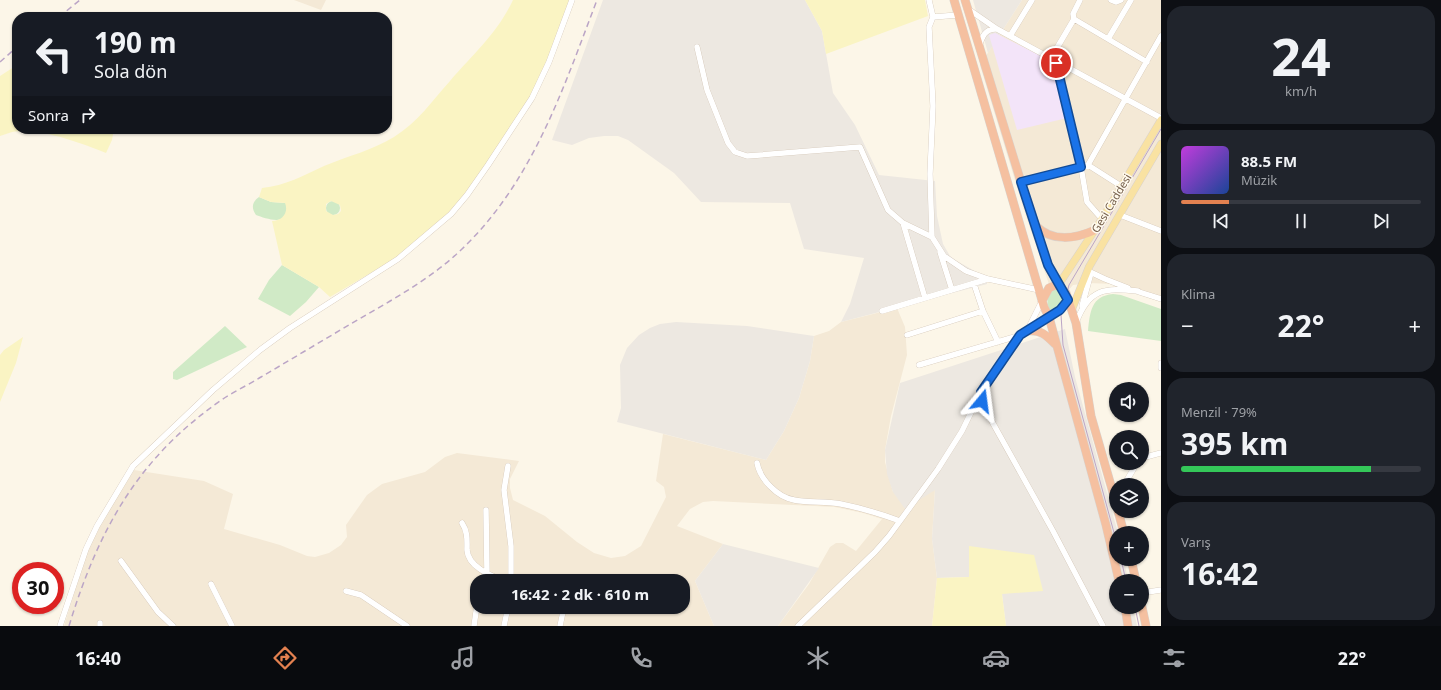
<!DOCTYPE html>
<html lang="tr">
<meta charset="utf-8">
<style>
:root{--surface:#171b24;--page:#20242c;--text:#f1f3f6;--muted:#9ea1a6;--line:#363941;--accent:#e38150}
body{margin:0;font-family:"Noto Sans",sans-serif;background:var(--page);color:var(--text);height:100vh;display:flex;flex-direction:column;font-size:15px;white-space:nowrap}
*{box-sizing:border-box;margin:0}
p{font-size:13px;color:var(--muted)}
.icon{flex:none;width:22px;height:22px;fill:none;stroke:currentColor;stroke-width:2;stroke-linecap:round;stroke-linejoin:round}
.map{position:relative;flex:1;overflow:hidden}
.drawer{display:flex;flex-direction:column;gap:6px;padding:6px;background:#0d0f14;width:280px}
.drawer>*{flex:none}
.guide{position:absolute;left:12px;top:12px;width:380px;height:122px;border-radius:16px;box-shadow:0 1px 3px #0004;background:#171b24;color:var(--text);overflow:hidden}
.buttons{position:absolute;left:1109px;top:382px;display:grid;gap:8px}
.buttons a{display:grid;place-items:center;width:40px;height:40px;border-radius:50%;background:var(--surface);box-shadow:0 1px 3px #0004;font-size:20px}
.speed{position:absolute;left:12px;top:562px;display:flex;gap:8px;font-size:20px;font-weight:700;text-align:center}
.speed>*{display:grid;place-content:center;width:52px;height:52px;border-radius:50%;background:var(--surface);box-shadow:0 1px 3px #0004;line-height:1}
.speed .limit{border:6px solid #d22;background:#fff;color:#111}
.pin{position:absolute;display:grid;place-items:center;width:34px;height:34px;color:#fff;margin:-17px;border:2px solid #fff;border-radius:50%;box-shadow:0 1px 4px #0007}
.me{position:absolute;width:44px;margin:-22px;rotate:16deg;stroke-linejoin:round;filter:drop-shadow(0 0 3px #0008)}
.turn{display:flex;align-items:center;gap:14px;height:84px;padding:0 16px;font-size:18px}
.turn .icon{width:52px;height:52px;stroke-width:2.5}
.turn b{display:block;font-size:28px;line-height:34px}
.then{display:flex;align-items:center;height:38px;padding:0 16px;background:#0003;gap:8px;font-size:15px}
.big{font-size:30px;font-weight:700;line-height:1.1}
.drawer .widget{flex:1;display:flex;flex-direction:column;justify-content:center;gap:6px;min-width:0;padding:0 14px;border-radius:16px;background:var(--page)}
.drawer .dial{align-items:center;gap:0}
.dial b{font-size:52px;line-height:1}
.song{display:flex;align-items:center;gap:12px}
.cover{width:48px;height:48px;border-radius:6px;background:linear-gradient(135deg,hsl(290 70% 55%),hsl(220 70% 35%))}
.played{height:4px;border-radius:2px;background:linear-gradient(90deg,var(--accent) 20%,var(--line) 20%)}
.keys{display:flex;justify-content:space-around;direction:ltr}
.heat{display:flex;justify-content:space-between;align-items:center;font-size:22px;direction:ltr}
.charge{height:6px;border-radius:3px;background:linear-gradient(90deg,#34c759 79%,var(--line) 0)}
.trip{position:absolute;left:470px;top:574px;width:220px;height:40px;border-radius:16px;background:var(--surface);box-shadow:0 1px 3px #0004;font-weight:700;line-height:40px;text-align:center}
.menu{display:flex;height:64px;justify-content:space-around;align-items:center;background:#090b0e;color:var(--muted)}
.menu .icon{width:28px;height:28px}
.menu .on{color:var(--accent)}
.menu b{font-size:18px;color:var(--text)}
main{display:flex;flex:1;min-height:0}
.map>svg:first-child{display:block}
.residential{fill:#f4e9d6;fill-rule:evenodd}
.industrial{fill:#ede8e1}
.education{fill:#f3e4f9}
.green{fill:#d0eac6}
.sand{fill:#faf4c3;fill-rule:evenodd}
.lines{fill:none;stroke-linecap:round;stroke-linejoin:round}
.minor-casing{stroke:#cebfae;stroke-width:6}
.major-casing{stroke:#d9d2cd;stroke-width:8}
.highway-casing{stroke:#d9d2cd;stroke-width:9}
.minor{stroke:#fff;stroke-width:5.5}
.major{stroke:#f9e2a2;stroke-width:7}
.highway{stroke:#f5c0a0;stroke-width:8}
.tram{stroke:#bba5c6;stroke-width:1}
.rail{stroke:#bba5c6;stroke-width:1.5;stroke-dasharray:6 4;stroke-linecap:butt}
.route-casing{stroke:#114b97;stroke-width:10}
.route{stroke:#1a73e8;stroke-width:7}
.labels{text-anchor:middle;dominant-baseline:central;stroke-width:3;stroke-linejoin:round;paint-order:stroke}
.street-label{font-size:11px;fill:#76604c;stroke:#fffaee}
</style>
<main>
<div class="map">
<svg width="1161" height="626" viewBox="0 0 1161 626">
<rect width="100%" height="100%" fill="#fcf6e8"/>
<!-- residential -->
<path class="residential" d="M294 0H326L321 10Z
M1022 0H1161V299L1113 284 1089 283 1073 285 1056 305 1024 210 980 65Z
M897 308 905 327 907 355 891 416 885 450V462L893 492 935 489 932 539 937 578 932 626H778L809 584 830 547 836 543H843L856 551 882 519 863 513 835 507 713 501 703 502 690 509 677 526 723 544 695 581 714 626H64L90 540 134 470 204 481 233 494 224 529 280 545 307 556 315 557 329 553 341 545 347 537 346 525 367 495 382 484 425 472 445 457 457 453 519 461 510 479V488L513 500 545 516 577 542 594 553 611 558 625 556 641 546 666 497 664 487 656 481 663 434 766 460 784 431 799 398 810 361 814 336 829 331 841 322ZM477 581H683V607H477Z"/>
<!-- industrial -->
<path class="industrial" d="M603 0H805L822 31 833 93 855 125 879 175 935 181 937 216 943 244 950 256 957 261 987 278V284L841 322 850 304 864 258 804 249 790 203 701 202 674 173 628 140 618 136H604L589 138 572 145 552 140Z
M973 0H1022L988 53Z
M676 322 747 326 814 336 810 361 799 398 784 431 766 460 617 422 621 408 620 365 627 348 639 335 650 328 660 324Z
M1065 329 1075 377 1118 533H1116V559H1124L1128 581H1116V607H1133L1137 626H1006L1002 594 969 546V577L937 578 932 539 935 490 905 509 893 492 887 474 885 450 900 383Z
M723 544 819 568 778 626H714L695 581Z"/>
<!-- education -->
<path class="education" d="M995 33 1055 63 1067 118 1017 130 989 35Z"/>
<!-- green -->
<path class="green" d="M259 197 271 202 286 203C292 228 267 219 256 215 251 208 252 202 259 197Z
M326 208a7 7 0 1 1 14 0a7 7 0 1 1-14 0Z
M282 265 319 287 306 302 290 316 258 299 269 280Z
M1058 287 1065 298V304L1051 312C1044 302 1048 292 1058 287Z
M1113 294 1121 295 1161 309V341L1088 331C1090 312 1091 296 1113 294Z
M225 326 247 347 177 380 173 379V372Z"/>
<!-- sand -->
<path class="sand" d="M513 0H570L550 54 531 95 467 193 449 213 396 258 330 297 319 287 282 265 272 221C282 221 289 213 285 203L271 202 259 197 262 188C285 186 304 175 324 166 348 156 373 150 394 137 418 122 432 101 450 81 474 53 497 34 513 0ZM331 201 340 205 341 211 338 214 333 215 326 211V204Z
M805 0H925L928 16 826 54 822 31Z
M17 65V129H114L112 140 106 153C81 143 38 127 12 132 8 133 4 135 0 136V76Z
M23 337 16 363 0 402V355L4 350Z
M969 546 1034 555 1043 591 1002 594 1006 626H932L937 578 969 577Z"/>
<g class="lines">
<defs>
<path id="minor" d="M929 0 933 17 929 27 933 106 930 174 932 237 944 256 966 271 988 279 1039 290
M1111 0 1116 2 1121 0
M968 9 997 29 1161 118
M933 17 958 15
M1074 19 1073 14 1080 0
M1010 36 1032 0
M1108 39 1131 0
M697 47 707 90 728 143 735 152 747 156 860 147 888 210 903 223 932 237
M979 47C982 37 985 28 997 29
M1051 58 1074 19 1147 62
M1055 60 1081 167 1088 165 1121 186
M1088 165 1161 36
M1021 182 1081 167 1087 202 1102 219
M1120 215 1161 231
M903 223 925 298
M940 252 952 290
M1088 271 1105 279 1128 288
M1136 291 1161 299
M1082 306 1091 273
M882 311 988 279
M983 311 998 342
M1076 323C1089 288 1104 288 1138 291
M1028 330 1049 317
M1027 331 1042 301
M907 335 983 311 974 284
M1161 363V368
M919 365 1021 335
M981 393 982 401 990 418 1053 531 1103 626
M1142 458 1161 453
M757 463C760 479 777 497 794 500 809 503 825 501 841 504 861 508 881 514 900 521
M508 466 504 490 511 546V581
M1124 485 1137 463
M462 523C468 532 467 540 467 550 468 567 492 576 504 581
M121 561 158 612 173 626
M480 581 487 573 486 510
M211 584 232 626
M346 591 361 595 407 626
M1142 593 1161 590
M60 626 86 549 97 526 133 466 213 390 260 350 290 328 398 259 451 214 467 195 488 165 532 98 549 62 572 0
M100 626V623
M474 626 477 605
M504 626 508 607
M560 626 564 607
M798 626 875 552 889 536 938 469 962 431 981 392 1020 335"/>
<path id="major" d="M1059 284 1102 219 1161 120
M1072 309 1089 267 1161 144"/>
<path id="highway" d="M954 0 1044 307 1049 317 1106 525 1119 581
M965 0 1021 182 1048 265 1058 284 1066 293 1076 323 1091 416 1116 503
M1036 226C1052 242 1075 239 1095 230
M1042 301 1049 288 1058 284
M1049 317 1060 310 1068 300
M1027 331C1041 330 1045 334 1055 344
M1118 511 1124 533
M1131 559 1136 581
M1125 607 1128 626
M1142 607 1146 626"/>
</defs>
<!-- minor casing -->
<use href="#minor" class="minor-casing"/>
<!-- major casing -->
<use href="#major" class="major-casing"/>
<!-- highway casing -->
<use href="#highway" class="highway-casing"/>
<!-- minor -->
<use href="#minor" class="minor"/>
<!-- major -->
<use href="#major" class="major"/>
<!-- highway -->
<use href="#highway" class="highway"/>
<!-- tram -->
<path class="tram" d="M1116 540 1063 345 1061 315 1069 285 1161 129
M1121 559 1126 581
M1135 607 1139 626"/>
<!-- rail -->
<path class="rail" d="M59 17 80 0
M0 62 17 47
M69 626C98 531 137 459 220 401 233 392 248 385 261 377 290 360 320 342 349 325 388 302 430 280 462 249 533 181 563 89 597 0"/>
</g>
<g class="lines">
<defs>
<path id="route" d="M982 401 981 392 1020 335 1060 310 1068 300 1048 265 1021 182 1081 167 1056 63"/>
</defs>
<!-- route casing -->
<use href="#route" class="route-casing"/>
<!-- route -->
<use href="#route" class="route"/>
</g>
<g class="labels">
<!-- street labels -->
<g class="street-label">
<text transform="translate(1111 203) rotate(-59)">Gesi Caddesi</text>
</g>
</g>
</svg>
<div class="buttons">
<a><svg class="icon" aria-label="sound" viewBox="0 0 24 24"><path d="M4 9h4l5-4v14l-5-4H4zM17 9q2 3 0 6"/></svg></a>
<a><svg class="icon" aria-label="search" viewBox="0 0 24 24"><circle cx="10" cy="10" r="6"/><path d="M15 15l6 6"/></svg></a>
<a><svg class="icon" aria-label="layers" viewBox="0 0 24 24"><path d="M12 4l9 5-9 5-9-5zM3 14l9 5 9-5"/></svg></a>
<a>+</a>
<a>−</a>
</div>
<div class="speed"><div class="limit">30</div></div>
<div class="pin" style="left:1056px;top:63px;background:#d93025"><svg class="icon" aria-label="arrive" viewBox="0 0 24 24"><path d="M6 21V4h12l-3 4 3 4H6"/></svg></div>
<svg class="me" style="left:982px;top:401px" viewBox="-20 -20 40 40"><path d="M0-17L14 15 0 8-14 15z" fill="#1a73e8" stroke="#fff" stroke-width="4"/></svg>
<div class="trip">16:42 · 2 dk · 610 m</div>
<div class="guide">
<div class="turn"><svg class="icon" aria-label="left" viewBox="0 0 24 24"><path d="M17 20v-9H6M10 6l-5 5 5 5"/></svg><div><b>190 m</b>Sola dön</div></div>
<div class="then">Sonra<svg class="icon" aria-label="right" viewBox="0 0 24 24"><path d="M7 20v-9h11M14 6l5 5-5 5"/></svg></div>
</div>
</div>
<section class="drawer">
<div class="widget dial"><b>24</b><p>km/h</p></div>
<div class="widget">
<div class="song"><i class="cover"></i><div><b>88.5 FM</b><p>Müzik</p></div></div>
<div class="played"></div>
<div class="keys"><svg class="icon" aria-label="previous" viewBox="0 0 24 24"><path d="M18 5L8 12l10 7zM5 5v14"/></svg><svg class="icon" aria-label="pause" viewBox="0 0 24 24"><path d="M8 5v14M16 5v14"/></svg><svg class="icon" aria-label="next" viewBox="0 0 24 24"><path d="M6 5l10 7-10 7zM19 5v14"/></svg></div>
</div>
<div class="widget"><p>Klima</p>
<div class="heat"><a>−</a><b class="big">22°</b><a>+</a></div>
</div>
<div class="widget"><p>Menzil · 79%</p><b class="big">395 km</b><div class="charge"></div></div>
<div class="widget"><p>Varış</p><b class="big">16:42</b></div>
</section>
</main>
<nav class="menu">
<b>16:40</b>
<svg class="icon on" aria-label="directions" viewBox="0 0 24 24"><path d="M12 3l9 9-9 9-9-9zM9 14v-3h6M13 9l2 2-2 2"/></svg>
<svg class="icon" aria-label="music" viewBox="0 0 24 24"><path d="M9 18V5l10-2v13"/><circle cx="6" cy="18" r="3"/><circle cx="16" cy="16" r="3"/></svg>
<svg class="icon" aria-label="phone" viewBox="0 0 24 24"><path d="M5 4h4l2 5-3 2q2 4 5 5l2-3 5 2v4C11 20 4 13 5 4z"/></svg>
<svg class="icon" aria-label="climate" viewBox="0 0 24 24"><path d="M12 3v18M4 7l16 10M4 17L20 7"/></svg>
<svg class="icon" aria-label="car" viewBox="0 0 24 24"><path d="M5 17H2v-5l4-1 3-4h7l3 4 3 1v5h-3M9 17h6M6 11h13"/><circle cx="7" cy="17" r="2"/><circle cx="17" cy="17" r="2"/></svg>
<svg class="icon" aria-label="filters" viewBox="0 0 24 24"><path d="M4 7h16M4 17h16"/><circle cx="9" cy="7" r="2"/><circle cx="15" cy="17" r="2"/></svg>
<b>22°</b>
</nav>
